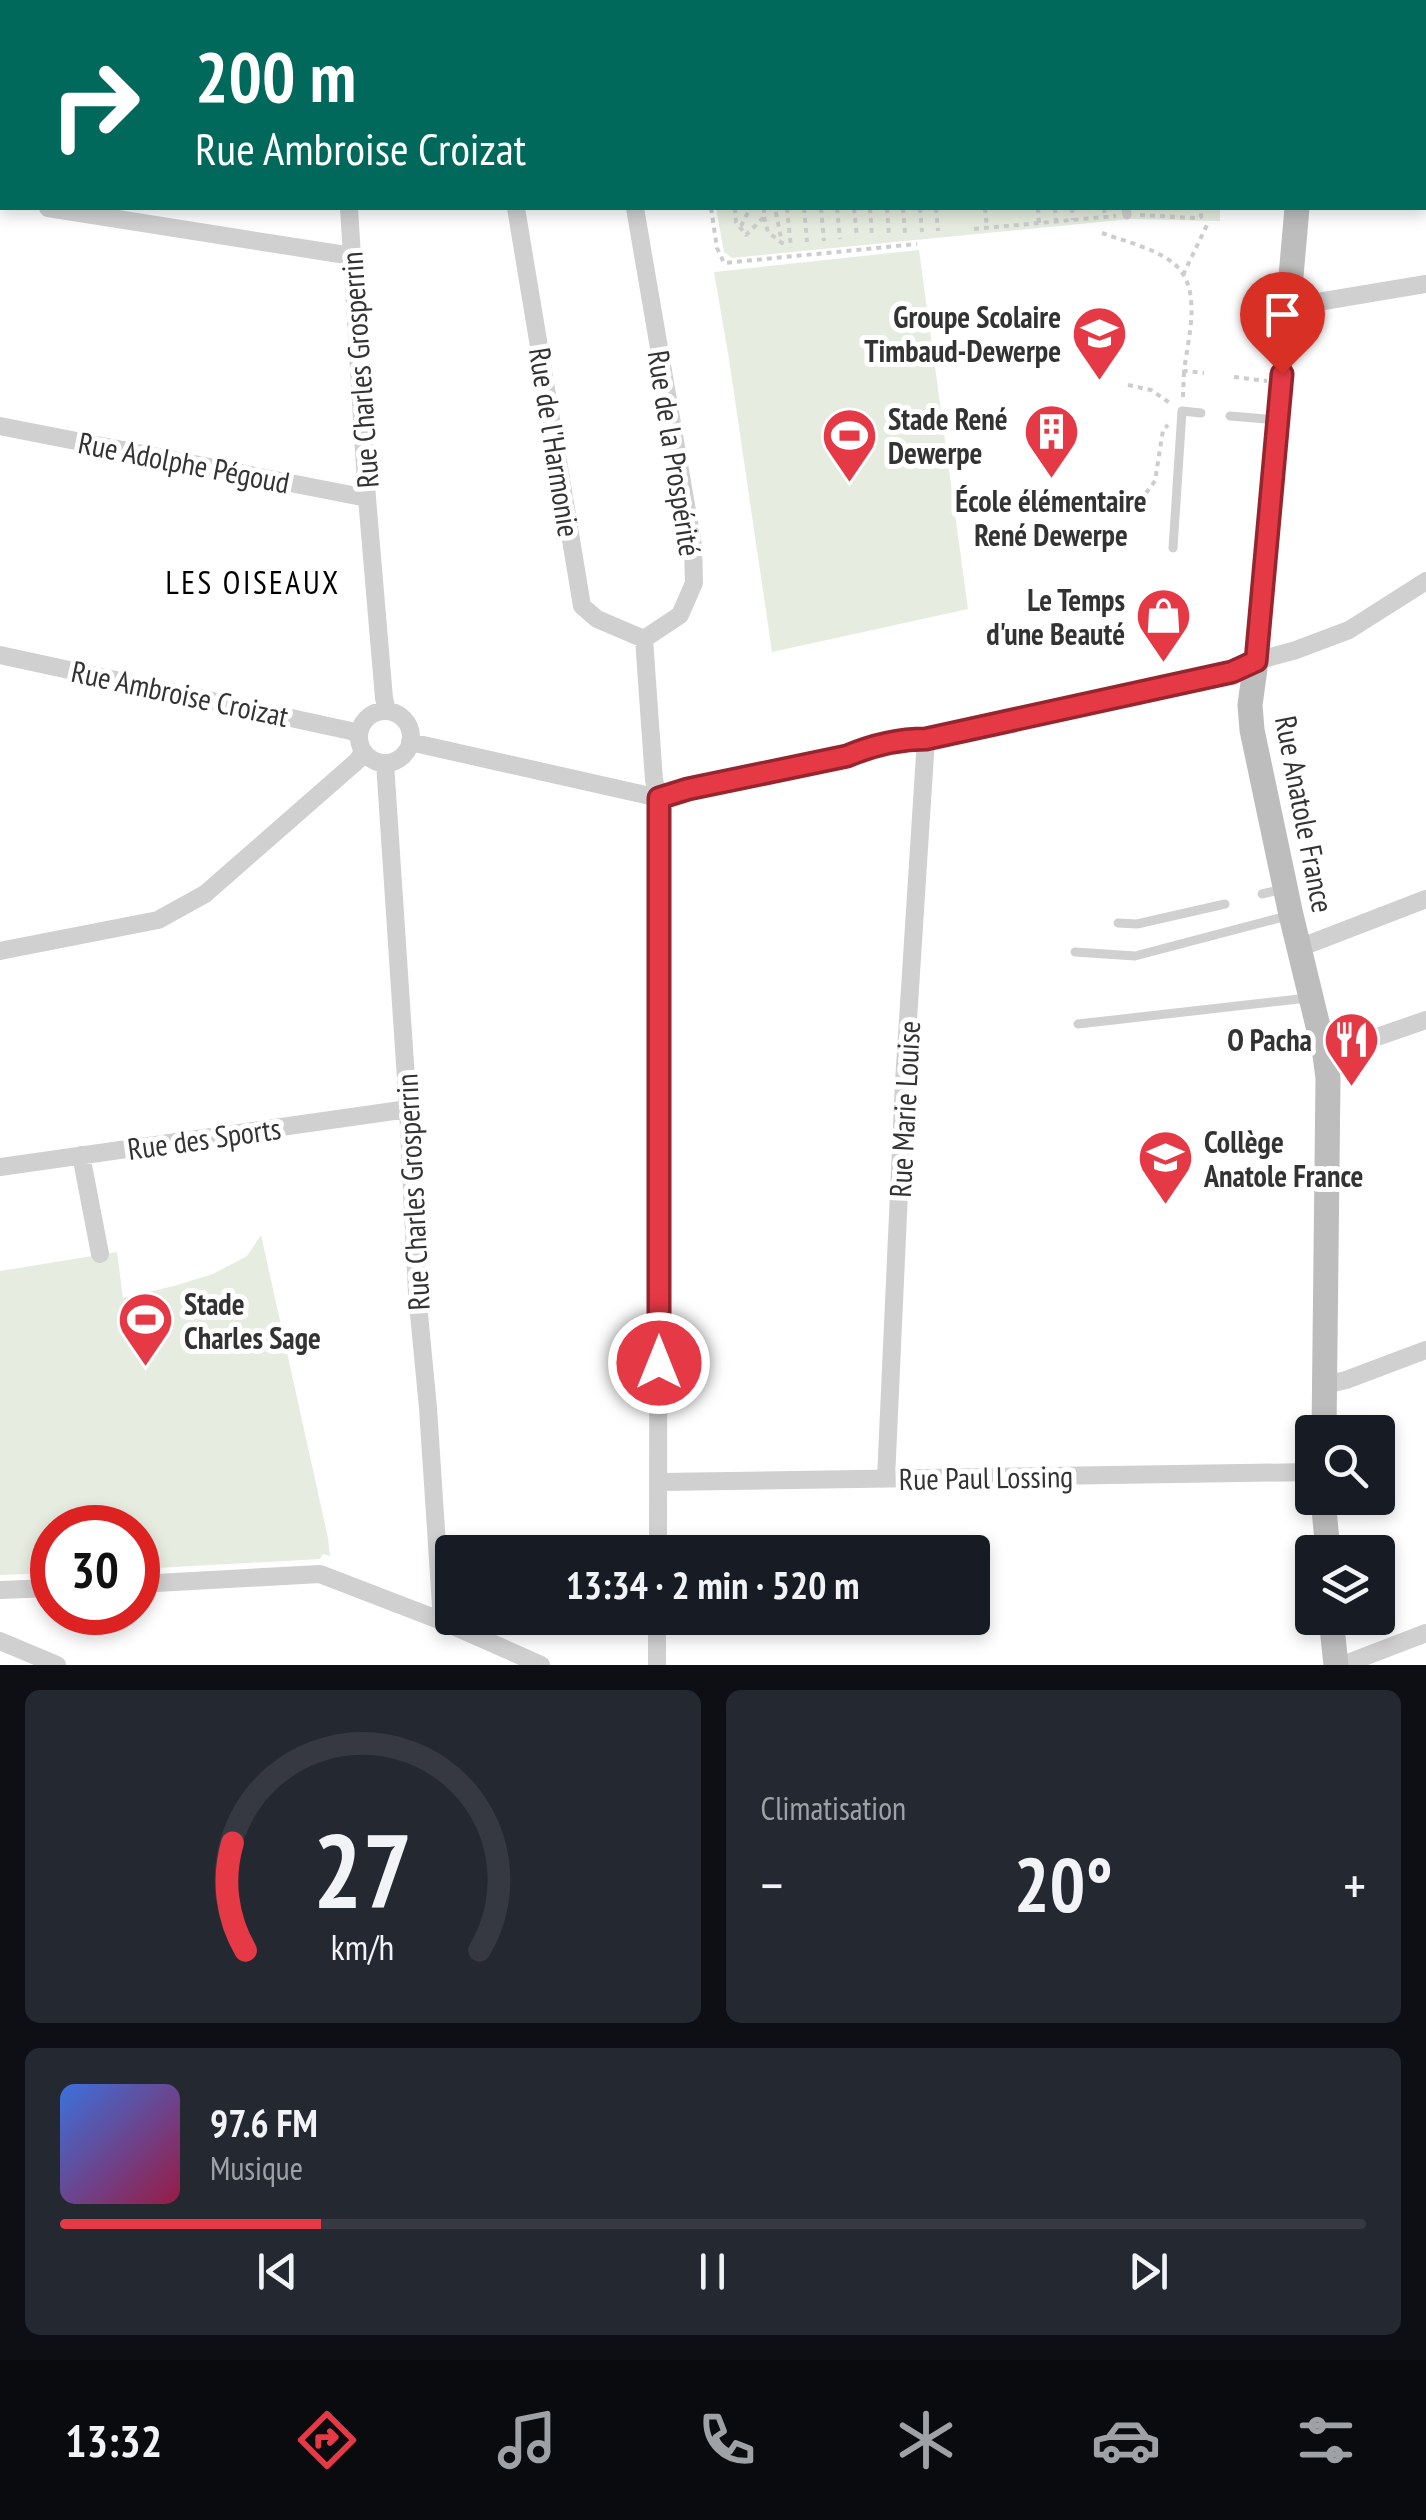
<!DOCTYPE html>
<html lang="fr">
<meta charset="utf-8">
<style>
:root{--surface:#171b24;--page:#242831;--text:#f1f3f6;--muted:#9ea1a6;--line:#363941;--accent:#e63946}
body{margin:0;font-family:"PT Sans Narrow",sans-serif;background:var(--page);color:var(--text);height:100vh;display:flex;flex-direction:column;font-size:38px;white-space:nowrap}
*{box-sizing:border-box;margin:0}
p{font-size:32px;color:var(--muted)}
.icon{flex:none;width:55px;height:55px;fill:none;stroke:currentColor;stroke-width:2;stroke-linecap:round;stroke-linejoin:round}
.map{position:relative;height:1665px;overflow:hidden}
.drawer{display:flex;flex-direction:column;gap:25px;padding:25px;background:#0d0f14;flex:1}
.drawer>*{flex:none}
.banner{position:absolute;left:0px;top:0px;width:1428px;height:210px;box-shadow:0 5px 15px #0003;background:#00695c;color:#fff;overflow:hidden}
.controls{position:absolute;left:1295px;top:1415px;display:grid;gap:20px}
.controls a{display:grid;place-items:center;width:100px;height:100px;border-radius:10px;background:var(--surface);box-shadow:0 5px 15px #0003;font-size:50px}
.speed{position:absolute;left:30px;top:1505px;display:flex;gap:20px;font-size:50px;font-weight:700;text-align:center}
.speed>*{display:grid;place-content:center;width:130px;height:130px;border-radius:50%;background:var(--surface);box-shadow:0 5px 15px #0003;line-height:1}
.speed .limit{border:15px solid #d22;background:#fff;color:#111}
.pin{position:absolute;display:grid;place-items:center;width:85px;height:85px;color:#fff;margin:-102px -42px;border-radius:50% 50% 50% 0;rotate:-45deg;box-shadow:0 0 10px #0007}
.pin .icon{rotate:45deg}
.me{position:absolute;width:110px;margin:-55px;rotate:0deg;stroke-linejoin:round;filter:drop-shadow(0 0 8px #0008)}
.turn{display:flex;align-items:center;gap:35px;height:210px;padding:0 30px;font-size:45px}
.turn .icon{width:130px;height:130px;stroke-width:2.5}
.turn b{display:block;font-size:70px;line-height:85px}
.big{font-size:75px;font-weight:600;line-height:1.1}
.drawer .card{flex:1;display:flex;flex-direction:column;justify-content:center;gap:15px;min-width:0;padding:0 35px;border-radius:15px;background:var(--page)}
.drawer .dial{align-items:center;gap:0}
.dial svg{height:260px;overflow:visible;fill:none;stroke:var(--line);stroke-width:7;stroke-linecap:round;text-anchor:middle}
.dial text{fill:var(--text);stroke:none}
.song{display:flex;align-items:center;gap:30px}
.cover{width:120px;height:120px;border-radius:15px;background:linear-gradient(135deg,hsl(220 70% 55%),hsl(340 70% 35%))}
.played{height:10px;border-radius:5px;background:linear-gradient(90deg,var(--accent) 20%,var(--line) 20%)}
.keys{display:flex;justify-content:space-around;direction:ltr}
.heat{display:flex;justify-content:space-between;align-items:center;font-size:55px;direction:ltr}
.drawer .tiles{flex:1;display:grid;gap:25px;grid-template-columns:1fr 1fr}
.card:last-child{grid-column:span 2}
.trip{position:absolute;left:435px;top:1535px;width:555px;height:100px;border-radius:10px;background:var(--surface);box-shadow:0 5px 15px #0003;font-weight:600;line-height:100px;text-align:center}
.dock{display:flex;height:160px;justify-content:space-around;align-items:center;background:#090b0e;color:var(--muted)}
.dock .icon{width:70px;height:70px}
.dock .on{color:var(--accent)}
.dock b{font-size:45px;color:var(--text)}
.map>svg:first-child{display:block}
.green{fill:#e6ecdf}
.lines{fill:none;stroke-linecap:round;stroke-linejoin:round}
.path{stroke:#cdcdcd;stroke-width:4;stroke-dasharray:5 5;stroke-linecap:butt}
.lane{stroke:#d0d0d0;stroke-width:9}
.street{stroke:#d0d0d0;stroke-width:18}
.secondary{stroke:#bdbdbd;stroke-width:25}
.route-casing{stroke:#96252e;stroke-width:25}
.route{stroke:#e63946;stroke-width:18}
.labels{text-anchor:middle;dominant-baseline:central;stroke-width:10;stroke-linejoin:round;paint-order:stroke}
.poi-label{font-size:30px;font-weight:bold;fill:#333;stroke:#fff;text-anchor:end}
.street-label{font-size:30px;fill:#333;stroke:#fff}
.neighbourhood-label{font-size:32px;letter-spacing:2.5px;fill:#000;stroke:#fff}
</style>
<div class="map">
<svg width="1426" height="1665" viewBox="0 0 1426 1665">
<rect width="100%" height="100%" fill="#fff"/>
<!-- green -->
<path class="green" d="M745 0H1296V2H746Z
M716 208H1220V221L1130 219 732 258 724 252Z
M919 250 968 609 772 652 729 359 714 272Z
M261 1235 328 1538 330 1556 323 1554 320 1559 138 1569V1528H52V1573L0 1575V1271L117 1252 123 1298 174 1286 213 1274 247 1256Z"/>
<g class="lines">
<!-- path -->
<path class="path" d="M752 0V2
M768 0 769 2
M785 0 786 2
M801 0 802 2
M818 0V2
M835 0V2
M851 0V2
M868 0V2
M884 0V2
M901 0V2
M917 0V2
M953 0V2
M970 0V2
M986 0V2
M1003 0V2
M1019 0V2
M1036 0V2
M1053 0V2
M1069 0V2
M1085 0 1086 2
M1225 0V2
M1241 0 1242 2
M1257 0V2
M1273 0V2
M1286 2V0
M711 208 717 248 724 263 917 244
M735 208 736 222 746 235 764 217V208
M787 208 791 248
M804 208 807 242
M821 208 824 241
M837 208 840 239
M854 208 857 238
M870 208 872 236
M887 208 889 236
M903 208 905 233
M920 208 922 232
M936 208 938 231
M985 208 987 228
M1038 208 1039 223
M1055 208 1056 221
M1072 208 1073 220
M1104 208 1105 218
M1140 215 1195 218 1201 217V208
M764 217 768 232 782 243 775 208
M741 226 750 208
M974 229 1116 216
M1102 233C1124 241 1150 247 1169 260 1205 283 1188 337 1184 371L1204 373
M1183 275 1207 225
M1234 377 1267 381
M1128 385 1151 390 1170 403
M1183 397 1184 371
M1146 493 1155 481 1163 430 1168 425"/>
<!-- lane -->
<path class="lane" d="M714 0V2
M936 0V2
M1105 0V2
M1196 0V2
M1126 208 1127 215
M1230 416 1278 420
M1173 548 1182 411 1201 413
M1262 894 1283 889
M1118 923 1137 924 1225 904
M1075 952 1135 956 1287 916
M1078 1024 1308 998"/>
<!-- street -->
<path class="street" d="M90 0 97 2
M251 2 252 0
M617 2 621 0
M1425 86 1426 85
M0 200H2
M48 208 352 256
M349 208 367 498 384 698 387 711
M516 208 582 606 597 619 644 639
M635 208 693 546 694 583 680 615 644 639
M1288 307 1426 284
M0 426 367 498
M644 639 654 780 659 798 658 1552
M0 655 351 731 358 735
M1256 661 1289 299
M359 737a26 26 0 1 1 52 0a26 26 0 1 1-52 0Z
M410 742 659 798 688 789 847 756C873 745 898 739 926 739L1232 672 1256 661 1296 650 1349 630 1426 581
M385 763 408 1109 417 1293 428 1408 442 1621
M1299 948 1426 899
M0 951 158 920 205 894 357 761 363 752
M1325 1055 1426 1020
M81 1155 100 1254
M0 1167 408 1109
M1325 1385 1346 1380 1426 1350
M886 1479 904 1082 926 739
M659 1482 1312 1472
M138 1584 320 1574 442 1621 541 1665
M0 1590 52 1588
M0 1641 57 1665
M657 1665V1618
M1343 1665 1426 1633"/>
<!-- secondary -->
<path class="secondary" d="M1314 2 1315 0
M1289 299 1297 208
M1256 661 1250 705 1252 730 1291 915 1325 1055 1328 1078 1324 1432
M1323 1498 1328 1552
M1331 1618 1336 1665"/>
</g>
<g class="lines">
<defs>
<path id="route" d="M659 1363V798L688 789 847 756C873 745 898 739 926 739L1232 672 1256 661 1282 374"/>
</defs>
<!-- route casing -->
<use href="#route" class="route-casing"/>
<!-- route -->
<use href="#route" class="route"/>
</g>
<!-- icons -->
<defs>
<symbol id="school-pin" viewBox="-11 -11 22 30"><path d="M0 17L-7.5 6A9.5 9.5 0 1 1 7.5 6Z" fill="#e63946" stroke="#fff"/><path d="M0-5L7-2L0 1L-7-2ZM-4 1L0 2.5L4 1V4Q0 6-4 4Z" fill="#fff"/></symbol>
<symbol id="building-pin" viewBox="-11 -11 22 30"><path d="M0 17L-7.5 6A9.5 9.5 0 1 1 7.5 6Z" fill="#e63946" stroke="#fff"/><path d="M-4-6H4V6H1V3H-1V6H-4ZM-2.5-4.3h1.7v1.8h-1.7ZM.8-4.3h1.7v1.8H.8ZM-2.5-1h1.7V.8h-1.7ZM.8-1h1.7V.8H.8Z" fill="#fff"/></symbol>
<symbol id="stadium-pin" viewBox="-11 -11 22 30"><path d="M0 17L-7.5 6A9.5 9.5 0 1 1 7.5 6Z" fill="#e63946" stroke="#fff"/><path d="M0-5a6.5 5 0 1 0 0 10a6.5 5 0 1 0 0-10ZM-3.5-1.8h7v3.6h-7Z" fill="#fff"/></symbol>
<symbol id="shop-pin" viewBox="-11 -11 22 30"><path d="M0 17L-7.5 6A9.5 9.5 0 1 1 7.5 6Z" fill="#e63946" stroke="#fff"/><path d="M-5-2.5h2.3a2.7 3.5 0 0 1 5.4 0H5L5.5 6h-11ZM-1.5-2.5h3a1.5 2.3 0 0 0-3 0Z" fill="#fff"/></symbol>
<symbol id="restaurant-pin" viewBox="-11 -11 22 30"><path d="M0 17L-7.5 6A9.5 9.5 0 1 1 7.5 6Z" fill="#e63946" stroke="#fff"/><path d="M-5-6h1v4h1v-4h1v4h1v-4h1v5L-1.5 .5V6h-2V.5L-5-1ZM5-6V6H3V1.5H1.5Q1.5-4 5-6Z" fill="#fff"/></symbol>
</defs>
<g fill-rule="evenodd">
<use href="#school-pin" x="1068" y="302" width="63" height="86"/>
<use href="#building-pin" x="1020" y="400" width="63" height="86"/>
<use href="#stadium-pin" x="818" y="404" width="63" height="86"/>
<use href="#shop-pin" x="1132" y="584" width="63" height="86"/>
<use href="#restaurant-pin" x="1320" y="1008" width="63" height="86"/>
<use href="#school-pin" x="1134" y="1126" width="63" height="86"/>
<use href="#stadium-pin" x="114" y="1288" width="63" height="86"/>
</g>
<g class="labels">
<!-- poi labels -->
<g class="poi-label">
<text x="1061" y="316">Groupe Scolaire<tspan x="1061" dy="34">Timbaud-Dewerpe</tspan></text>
<text x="888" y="418" text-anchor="start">Stade René<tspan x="888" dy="34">Dewerpe</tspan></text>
<text x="1051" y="500" text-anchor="middle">École élémentaire<tspan x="1051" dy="34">René Dewerpe</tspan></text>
<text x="1125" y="599">Le Temps<tspan x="1125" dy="34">d'une Beauté</tspan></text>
<text x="1312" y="1039">O Pacha</text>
<text x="1204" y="1141" text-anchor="start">Collège<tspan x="1204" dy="34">Anatole France</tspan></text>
<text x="184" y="1303" text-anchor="start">Stade<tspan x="184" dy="34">Charles Sage</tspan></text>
</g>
<!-- street labels -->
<g class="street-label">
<text transform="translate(359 370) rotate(-94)">Rue Charles Grosperrin</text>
<text transform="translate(555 442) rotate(81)">Rue de l'Harmonie</text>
<text transform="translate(675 453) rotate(81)">Rue de la Prospérité</text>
<text transform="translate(184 462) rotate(11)">Rue Adolphe Pégoud</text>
<text transform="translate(180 693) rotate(12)">Rue Ambroise Croizat</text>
<text transform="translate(1305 814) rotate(79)">Rue Anatole France</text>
<text transform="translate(904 1109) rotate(-87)">Rue Marie Louise</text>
<text transform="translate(204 1138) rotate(-8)">Rue des Sports</text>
<text transform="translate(412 1192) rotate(-93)">Rue Charles Grosperrin</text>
<text transform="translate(986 1477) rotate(-1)">Rue Paul Lossing</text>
</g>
<!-- neighbourhood labels -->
<g class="neighbourhood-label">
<text x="253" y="582">LES OISEAUX</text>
</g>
</g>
</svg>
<div class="controls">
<a><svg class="icon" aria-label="search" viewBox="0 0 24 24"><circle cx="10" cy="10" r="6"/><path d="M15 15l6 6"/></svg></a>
<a><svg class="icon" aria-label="layers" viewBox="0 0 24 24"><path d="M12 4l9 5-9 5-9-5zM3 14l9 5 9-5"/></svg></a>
</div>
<div class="speed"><div class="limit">30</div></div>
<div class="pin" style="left:1282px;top:374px;background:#d93025"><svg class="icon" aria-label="arrive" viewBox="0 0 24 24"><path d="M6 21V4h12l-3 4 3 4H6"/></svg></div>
<svg class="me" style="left:659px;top:1363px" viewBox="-20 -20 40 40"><circle r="17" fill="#e63946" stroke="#fff" stroke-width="3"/><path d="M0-11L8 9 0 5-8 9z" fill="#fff"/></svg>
<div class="trip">13:34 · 2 min · 520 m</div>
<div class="banner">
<div class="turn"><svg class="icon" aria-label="right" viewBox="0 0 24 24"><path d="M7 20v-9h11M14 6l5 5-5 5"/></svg><div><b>200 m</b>Rue Ambroise Croizat</div></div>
</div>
</div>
<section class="drawer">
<div class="tiles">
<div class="card dial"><svg viewBox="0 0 100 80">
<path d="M14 69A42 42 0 1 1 86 69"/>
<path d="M14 69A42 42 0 0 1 10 36" stroke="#e63946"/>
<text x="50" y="56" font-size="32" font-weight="700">27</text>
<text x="50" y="72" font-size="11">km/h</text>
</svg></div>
<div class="card"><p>Climatisation</p>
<div class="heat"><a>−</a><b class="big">20°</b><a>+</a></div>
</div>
<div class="card">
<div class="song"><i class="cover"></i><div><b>97.6 FM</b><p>Musique</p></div></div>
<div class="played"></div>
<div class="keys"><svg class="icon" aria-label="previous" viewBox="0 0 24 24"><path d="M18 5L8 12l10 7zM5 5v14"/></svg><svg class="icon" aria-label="pause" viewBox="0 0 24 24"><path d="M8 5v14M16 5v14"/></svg><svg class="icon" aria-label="next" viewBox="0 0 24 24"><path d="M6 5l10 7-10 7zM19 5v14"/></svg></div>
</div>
</div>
</section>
<nav class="dock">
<b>13:32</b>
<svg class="icon on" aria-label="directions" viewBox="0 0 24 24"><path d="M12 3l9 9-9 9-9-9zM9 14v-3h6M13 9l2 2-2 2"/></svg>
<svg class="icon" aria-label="music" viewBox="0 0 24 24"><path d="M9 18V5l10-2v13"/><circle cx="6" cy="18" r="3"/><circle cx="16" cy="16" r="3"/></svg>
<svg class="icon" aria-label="phone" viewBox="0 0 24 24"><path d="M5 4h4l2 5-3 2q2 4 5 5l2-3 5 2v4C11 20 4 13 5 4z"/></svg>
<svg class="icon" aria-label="climate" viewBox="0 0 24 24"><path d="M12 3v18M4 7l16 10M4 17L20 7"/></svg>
<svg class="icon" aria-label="car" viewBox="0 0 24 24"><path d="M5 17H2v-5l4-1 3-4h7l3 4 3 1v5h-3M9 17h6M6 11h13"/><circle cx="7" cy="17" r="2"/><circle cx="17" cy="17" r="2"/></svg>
<svg class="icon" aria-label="filters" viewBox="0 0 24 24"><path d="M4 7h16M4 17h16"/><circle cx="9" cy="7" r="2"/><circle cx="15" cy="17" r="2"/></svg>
</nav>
